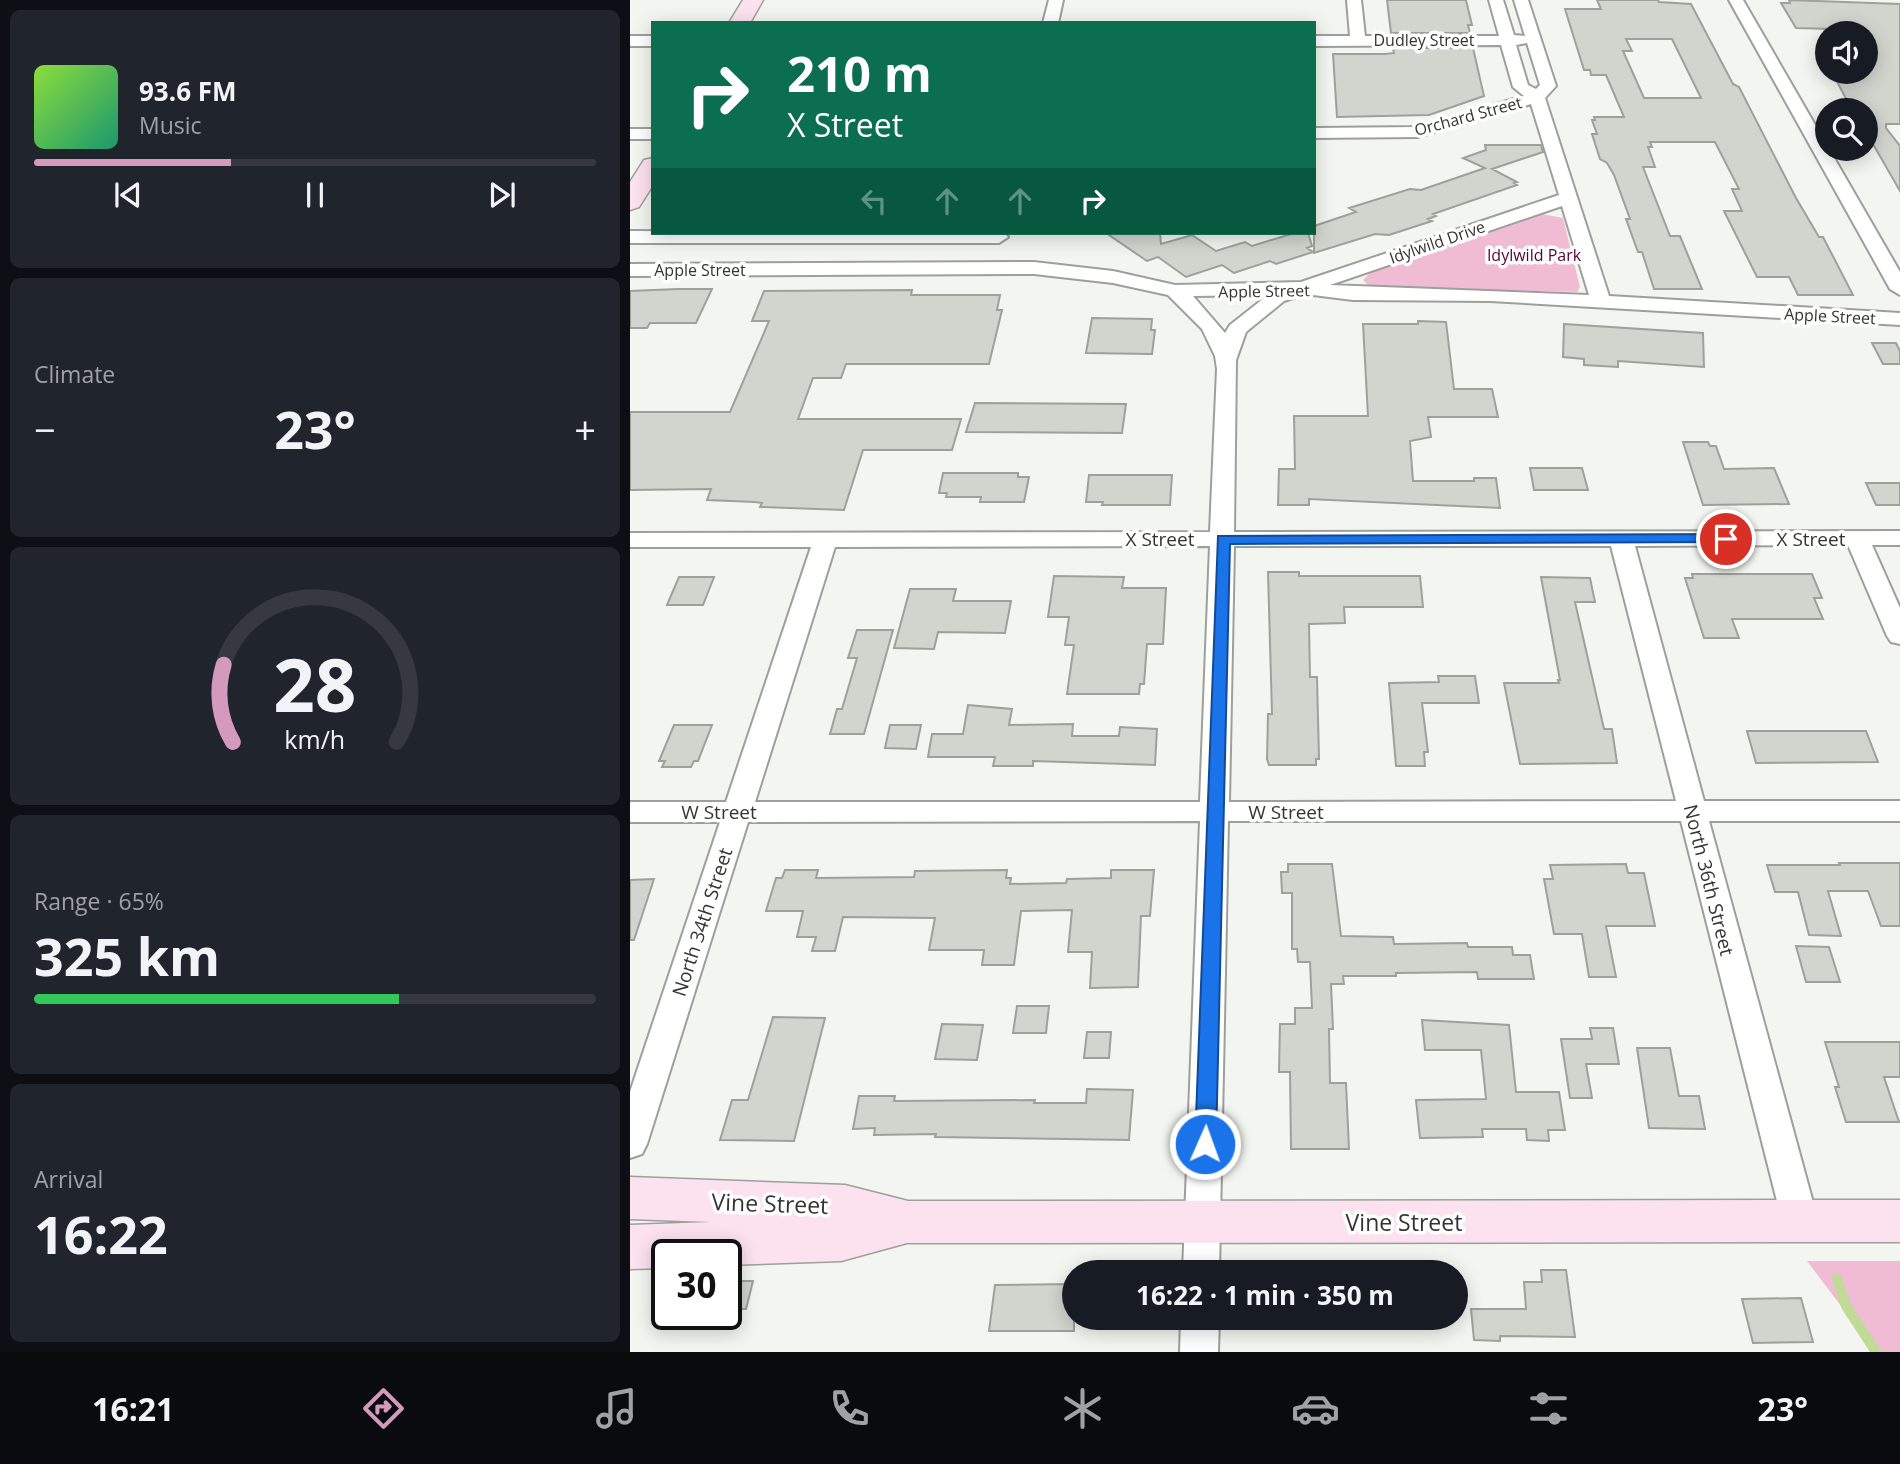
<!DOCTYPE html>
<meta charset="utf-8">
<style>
:root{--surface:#171b24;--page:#20242c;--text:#f1f3f6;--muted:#9ea1a6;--line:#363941;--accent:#d39abd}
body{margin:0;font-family:"Open Sans",sans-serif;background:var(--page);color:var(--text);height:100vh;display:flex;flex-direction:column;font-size:26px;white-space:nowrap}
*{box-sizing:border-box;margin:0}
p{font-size:23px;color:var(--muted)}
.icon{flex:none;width:38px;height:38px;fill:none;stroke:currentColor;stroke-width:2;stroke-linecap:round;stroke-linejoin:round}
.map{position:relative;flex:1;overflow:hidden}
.sheet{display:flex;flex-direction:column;gap:10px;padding:10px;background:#0d0f14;width:630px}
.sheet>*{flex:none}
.hud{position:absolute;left:21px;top:21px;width:665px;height:214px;border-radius:0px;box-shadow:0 4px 18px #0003;background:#0b6e4f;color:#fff;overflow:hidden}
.tools{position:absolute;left:1185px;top:21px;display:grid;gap:14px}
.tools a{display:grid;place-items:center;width:63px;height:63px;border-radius:50%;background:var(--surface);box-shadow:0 4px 18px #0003;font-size:35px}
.speed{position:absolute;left:21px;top:1239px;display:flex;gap:14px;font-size:35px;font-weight:700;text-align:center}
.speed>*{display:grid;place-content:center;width:91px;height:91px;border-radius:50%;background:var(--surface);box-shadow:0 4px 18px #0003;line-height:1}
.speed .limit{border:4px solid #111;border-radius:10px;background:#fff;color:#111}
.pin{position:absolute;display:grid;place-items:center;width:60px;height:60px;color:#fff;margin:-30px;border:4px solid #fff;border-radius:50%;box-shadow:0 2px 7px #0007}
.me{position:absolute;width:77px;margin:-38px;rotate:2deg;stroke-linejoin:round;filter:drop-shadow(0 0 5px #0008)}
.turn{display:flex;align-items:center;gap:24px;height:147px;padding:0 21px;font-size:32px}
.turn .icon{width:91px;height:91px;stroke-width:2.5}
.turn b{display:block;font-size:49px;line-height:60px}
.lanes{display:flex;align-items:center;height:66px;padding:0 21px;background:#0003;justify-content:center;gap:35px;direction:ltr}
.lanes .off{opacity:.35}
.big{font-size:52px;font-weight:700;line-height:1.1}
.sheet .card{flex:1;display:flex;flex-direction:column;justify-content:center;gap:10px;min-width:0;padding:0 24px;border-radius:10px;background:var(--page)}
.sheet .dial{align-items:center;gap:0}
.dial svg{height:182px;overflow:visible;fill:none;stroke:var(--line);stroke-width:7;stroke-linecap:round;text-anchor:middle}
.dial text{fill:var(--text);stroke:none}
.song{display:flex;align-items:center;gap:21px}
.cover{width:84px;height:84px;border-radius:10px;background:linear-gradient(135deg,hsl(90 70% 55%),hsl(160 70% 35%))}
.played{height:7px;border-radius:4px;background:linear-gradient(90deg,var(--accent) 35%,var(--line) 35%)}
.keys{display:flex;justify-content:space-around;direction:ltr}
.heat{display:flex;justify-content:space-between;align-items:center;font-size:38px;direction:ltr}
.charge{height:10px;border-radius:5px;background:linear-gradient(90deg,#34c759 65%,var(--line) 0)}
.trip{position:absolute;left:432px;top:1260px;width:406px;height:70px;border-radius:35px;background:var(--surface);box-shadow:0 4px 18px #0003;font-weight:700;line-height:70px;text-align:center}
.dock{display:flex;height:112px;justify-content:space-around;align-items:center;background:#090b0e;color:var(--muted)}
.dock .icon{width:49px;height:49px}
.dock .current{color:var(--accent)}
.dock b{font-size:32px;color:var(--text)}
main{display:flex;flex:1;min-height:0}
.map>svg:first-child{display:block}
.green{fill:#efbcd3}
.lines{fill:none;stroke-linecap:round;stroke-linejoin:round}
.stream{stroke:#bfdb95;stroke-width:10}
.building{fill:#d2d5ce;stroke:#9ea19a;stroke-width:2;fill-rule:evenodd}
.minor-casing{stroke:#9da09a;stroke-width:4}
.secondary-casing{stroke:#9da09a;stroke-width:3}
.minor{fill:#fff;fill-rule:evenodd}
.secondary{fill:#fce2ef;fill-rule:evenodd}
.route{fill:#1a73e8;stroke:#114b97;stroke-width:2}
.labels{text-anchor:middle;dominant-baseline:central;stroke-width:7;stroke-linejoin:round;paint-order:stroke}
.far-street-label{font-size:16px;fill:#343532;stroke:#fff}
.far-park-label{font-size:16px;fill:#560036;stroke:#fff}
.street-label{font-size:19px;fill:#343532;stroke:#fff}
.near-street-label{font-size:23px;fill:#343532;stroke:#fff}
</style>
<main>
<section class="sheet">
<div class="card">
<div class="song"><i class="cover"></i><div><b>93.6 FM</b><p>Music</p></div></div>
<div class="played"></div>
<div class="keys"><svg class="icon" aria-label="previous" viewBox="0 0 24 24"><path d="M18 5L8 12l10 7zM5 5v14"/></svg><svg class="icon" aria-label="pause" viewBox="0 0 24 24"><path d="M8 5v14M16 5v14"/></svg><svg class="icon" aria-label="next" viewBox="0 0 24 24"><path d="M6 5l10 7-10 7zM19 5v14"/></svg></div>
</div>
<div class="card"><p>Climate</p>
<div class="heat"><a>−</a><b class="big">23°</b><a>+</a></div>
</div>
<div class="card dial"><svg viewBox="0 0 100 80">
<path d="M14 69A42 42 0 1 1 86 69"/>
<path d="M14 69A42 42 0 0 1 10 35" stroke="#d39abd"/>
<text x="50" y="56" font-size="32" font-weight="700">28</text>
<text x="50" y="72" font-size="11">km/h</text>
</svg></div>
<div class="card"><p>Range · 65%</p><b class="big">325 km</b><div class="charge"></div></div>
<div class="card"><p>Arrival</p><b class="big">16:22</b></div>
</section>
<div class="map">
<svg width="1270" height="1352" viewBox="0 0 1270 1352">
<rect width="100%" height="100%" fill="#f3f6f0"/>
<!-- green -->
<path class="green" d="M912 214 933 218 950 287 947 292 753 287 738 285 733 280 740 273Z
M1177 1261H1270V1352H1246Z"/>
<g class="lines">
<!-- stream -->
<path class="stream" d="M1207 1279 1216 1306 1246 1352"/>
</g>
<!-- building -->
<path class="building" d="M757 0H836L842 25H838L840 33H761Z
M967 0H1028L1029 2 1061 4 1103 84 1109 87 1166 198 1189 237H1193L1223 295H1168L1159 277H1127L1094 211H1112L1102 189H1109L1085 142H1020L1022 147H1018L1025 167H1013L1040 236H1050L1072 289H1024L1012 252H1008L996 219H1000L984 175 977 163 970 159 962 134H967L962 120H965L964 117H994L976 75H961L960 70H954L935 9H971ZM996 39H1042L1071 98H1014L993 51H1002Z
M1159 0 1270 4V124H1256V128L1270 146V191L1236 132V110H1222L1202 72H1236V30L1166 28 1151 3H1160Z
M763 48H843L854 96 799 115 707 117 703 54H755L764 53Z
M855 145H911L913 152 862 169 887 182 884 183 887 185 803 214 806 216 798 219 802 221 759 235 745 234 684 253V226L726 212 719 208 780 189 791 190 855 168 833 158 856 150Z
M476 233H530L531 244 562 235 586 251 615 242 622 246 664 233H678L682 246 677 248 683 252 646 264 640 261 604 273 592 265 556 277 528 257 517 261Z
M48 289H82L66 323H20L17 328H0V291Z
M282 290 281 295H370L367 310H372L359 364H216L211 378H183L168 419H331L322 450H233L214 510 130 507 132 503 125 502 77 500 81 489 0 490V412H100L139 321H122L134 291Z
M462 318 522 319 521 330H525L522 354 456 353Z
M788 321 816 322 824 389H862L868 417H798L801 437 780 441 783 481H844V478H866L870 508 679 499V505H648L649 469H665L664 416H738L733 324H788Z
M934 324 1073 333 1074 367 988 361V367L954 365V359L933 357Z
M1242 343H1266L1270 351V364H1253Z
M345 403 496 404 492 433 336 432Z
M1053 442H1078L1080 446H1086L1094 469 1144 468 1159 504 1073 505Z
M900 468H952L958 490H904Z
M313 473H388V477H399L394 502H350L351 497H316L317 493H309Z
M459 475H542L540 505H472L473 502H456Z
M1236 483H1270V505H1246Z
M638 572H669V576H790L793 607H714L715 623 679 624 680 677H687L689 759H686V765H639L637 759 638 714H642Z
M1062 574H1182L1192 598H1184L1193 619H1102L1109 638H1074L1055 578H1063Z
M424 576 494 577 492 588H536L533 644H517L514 684H510L509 694H437L444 645H435L439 617H418Z
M49 577H84L73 605H37Z
M911 577 960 578 965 602H945L974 729H982L987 763 890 764 874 683H929L928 680H930Z
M280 589H326L323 601H381L375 633 308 632 304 649 264 648Z
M227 630H263L234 734H200L207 709H212L227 658H218Z
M808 676H845L849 703H792L798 752H794L795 766H766L759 683 809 682Z
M338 705 382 709 379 725 443 724 442 736H489L490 727 527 729 525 765 403 761V766H363L365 757H298L302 734H333Z
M44 725H82L68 761H64L61 767H32L35 761H29Z
M260 725H291L286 749 255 748Z
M1117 731H1236L1248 762 1126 763Z
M1209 863H1270V926H1251L1238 891H1198L1211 936 1179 935 1168 892H1145L1137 865H1210Z
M658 864H702L711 936 763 937 764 944 837 943 838 947H882L883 955H900L904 979H848L847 972 766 973V976H713L714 984H701L703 1029H699L700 1083H716L719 1149H661L660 1072H649L650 1024H665V1008H682L680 962H668L667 949H662V893H652L651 872H658Z
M996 864 998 873H1014L1025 926H976L986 977H959L952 934H924L914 879H923L920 865Z
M155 870H188L186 878 284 877 285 871 377 870 376 878H381L380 884 436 883 437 879 481 878V870H524L520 916H511L508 987 460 988 462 952H438L442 910 391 911 384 965H352L354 950H299L305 918 213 917 205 951H182L186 937H167L173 911H136L146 878H152Z
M24 879 4 940H0V880Z
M1166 946 1199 947 1210 982H1176Z
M387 1006H419L416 1033H383Z
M143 1017 195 1018 164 1141 90 1140 102 1100H118Z
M792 1020 879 1025 886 1092H929L935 1130H918L919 1141 897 1140 896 1129H852L853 1137 790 1138 786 1100 856 1099 851 1050H795Z
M312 1024 353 1025 347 1060 305 1059Z
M960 1028H983L989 1064H956L962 1098H940L931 1039H962Z
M457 1032H481L479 1058H454Z
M1195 1042H1270V1077H1254L1269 1122H1216L1205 1087H1209Z
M1007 1048H1040L1049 1096H1069L1075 1129 1019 1128Z
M457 1089 503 1090 499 1140 305 1137 306 1134 244 1135 245 1128 223 1129 229 1096H265L264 1101 405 1100 404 1103H456Z
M911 1270H936L945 1337 870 1336V1341L844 1340 841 1309H896L894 1282H912Z
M96 1281H123L116 1309H96Z
M444 1284V1331H359L365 1285Z
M1171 1298 1183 1342 1123 1343 1112 1299Z"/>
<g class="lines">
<defs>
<path id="minor" d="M419 0H433L428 23H413Z
M717 0H731L735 36H869L859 0H873L884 35 895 36 884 0H898L926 86 915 98 979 296 1270 313V325L860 301 723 300 675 294 654 301 616 332 606 360 604 532 1270 531V545H1242L1270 608V644L1261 642 1257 636 1218 545 1005 546 1074 801H1270V821H1079L1188 1221 1183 1232 1170 1236 1157 1232 1152 1221 1051 821H598L589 1272H553L570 821 118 822 17 1144 12 1154 0 1158V1092L90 822H0V802H96L181 547H0V533L580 532 587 369 585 356 572 329 538 295 483 283 404 274 0 276V264L404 262 483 271 545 285 671 282 929 195 901 104 788 137 684 138V128L787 127 894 96 883 87 871 45 684 46V36H720ZM897 43 910 85 906 89 898 85 886 45ZM932 206 959 295 700 285ZM638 295 600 325 595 333 563 296ZM580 546 570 802H125L205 547ZM604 546H981L1046 801 599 802Z
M1099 0H1113L1270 272V295L1260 289Z
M0 36H23V46H0Z
M0 129H23V139H0Z
M0 231 374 233 378 237 369 243H0Z
M551 1318H589L588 1352H550Z"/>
<path id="secondary" d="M113 0H133L120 23H99Z
M23 158V185L9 207 0 210V182L14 160Z
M0 1177 215 1185 278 1201 1270 1200V1242L277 1243 211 1261 96 1265V1255H37V1268L0 1269V1225L81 1222 0 1219Z"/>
</defs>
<!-- minor casing -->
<use href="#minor" class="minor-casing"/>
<!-- secondary casing -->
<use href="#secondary" class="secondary-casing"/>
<!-- minor -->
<use href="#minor" class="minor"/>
<!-- secondary -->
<use href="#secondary" class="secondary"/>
</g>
<!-- route -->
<path class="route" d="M1096 534 1103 539 1101 542 600 544 586 1144 583 1151 575 1153 568 1151 565 1144 588 536Z"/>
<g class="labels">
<!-- far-street labels -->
<g class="far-street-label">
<text x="794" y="40">Dudley Street</text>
<text transform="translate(838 116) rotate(-15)">Orchard Street</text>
<text transform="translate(807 242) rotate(-19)">Idylwild Drive</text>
<text x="70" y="270">Apple Street</text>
<text transform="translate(634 291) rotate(-1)">Apple Street</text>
<text transform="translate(1200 316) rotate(3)">Apple Street</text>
</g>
<!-- far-park labels -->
<g class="far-park-label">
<text x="904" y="255">Idylwild Park</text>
</g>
<!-- street labels -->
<g class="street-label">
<text x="530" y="539">X Street</text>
<text x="1181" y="539">X Street</text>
<text x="89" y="812">W Street</text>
<text x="656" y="812">W Street</text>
<text transform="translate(1079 880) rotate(76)">North 36th Street</text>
<text transform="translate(72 922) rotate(-72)">North 34th Street</text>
</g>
<!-- near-street labels -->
<g class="near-street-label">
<text transform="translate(140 1203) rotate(2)">Vine Street</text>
<text x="774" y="1222">Vine Street</text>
</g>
</g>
</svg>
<div class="tools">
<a><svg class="icon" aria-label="sound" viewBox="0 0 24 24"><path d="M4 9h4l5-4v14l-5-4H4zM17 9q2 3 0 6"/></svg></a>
<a><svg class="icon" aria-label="search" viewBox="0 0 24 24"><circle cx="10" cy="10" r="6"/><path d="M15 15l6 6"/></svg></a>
</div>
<div class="speed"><div class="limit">30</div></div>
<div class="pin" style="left:1096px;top:539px;background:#d93025"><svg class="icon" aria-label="arrive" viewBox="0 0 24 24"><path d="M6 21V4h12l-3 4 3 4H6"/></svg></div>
<svg class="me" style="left:575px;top:1144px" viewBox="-20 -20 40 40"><circle r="17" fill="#1a73e8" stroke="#fff" stroke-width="3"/><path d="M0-11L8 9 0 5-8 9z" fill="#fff"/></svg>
<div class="trip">16:22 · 1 min · 350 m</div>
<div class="hud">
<div class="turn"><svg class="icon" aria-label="right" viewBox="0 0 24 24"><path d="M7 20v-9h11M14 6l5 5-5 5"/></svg><div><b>210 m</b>X Street</div></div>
<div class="lanes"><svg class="icon off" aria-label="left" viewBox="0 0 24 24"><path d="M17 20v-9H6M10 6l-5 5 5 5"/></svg><svg class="icon off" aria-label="ahead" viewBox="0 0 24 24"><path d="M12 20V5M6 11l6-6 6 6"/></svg><svg class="icon off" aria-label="ahead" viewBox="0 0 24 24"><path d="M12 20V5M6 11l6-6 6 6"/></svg><svg class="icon" aria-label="right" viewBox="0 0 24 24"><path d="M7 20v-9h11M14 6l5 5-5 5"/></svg></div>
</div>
</div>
</main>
<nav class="dock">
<b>16:21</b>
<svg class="icon current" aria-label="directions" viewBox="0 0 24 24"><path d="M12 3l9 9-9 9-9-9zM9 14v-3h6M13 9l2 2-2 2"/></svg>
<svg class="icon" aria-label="music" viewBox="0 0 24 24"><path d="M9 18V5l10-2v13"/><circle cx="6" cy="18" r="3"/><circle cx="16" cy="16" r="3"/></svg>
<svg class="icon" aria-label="phone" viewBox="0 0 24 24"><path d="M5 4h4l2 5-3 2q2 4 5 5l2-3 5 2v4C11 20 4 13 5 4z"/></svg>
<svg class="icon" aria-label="climate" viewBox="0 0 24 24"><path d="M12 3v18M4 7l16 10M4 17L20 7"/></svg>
<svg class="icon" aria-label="car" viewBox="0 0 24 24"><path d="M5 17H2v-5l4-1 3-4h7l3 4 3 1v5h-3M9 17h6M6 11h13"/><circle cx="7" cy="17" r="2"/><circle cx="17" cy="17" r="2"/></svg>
<svg class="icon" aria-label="filters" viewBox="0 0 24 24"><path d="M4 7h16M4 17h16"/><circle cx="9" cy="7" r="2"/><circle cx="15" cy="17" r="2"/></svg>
<b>23°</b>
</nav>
